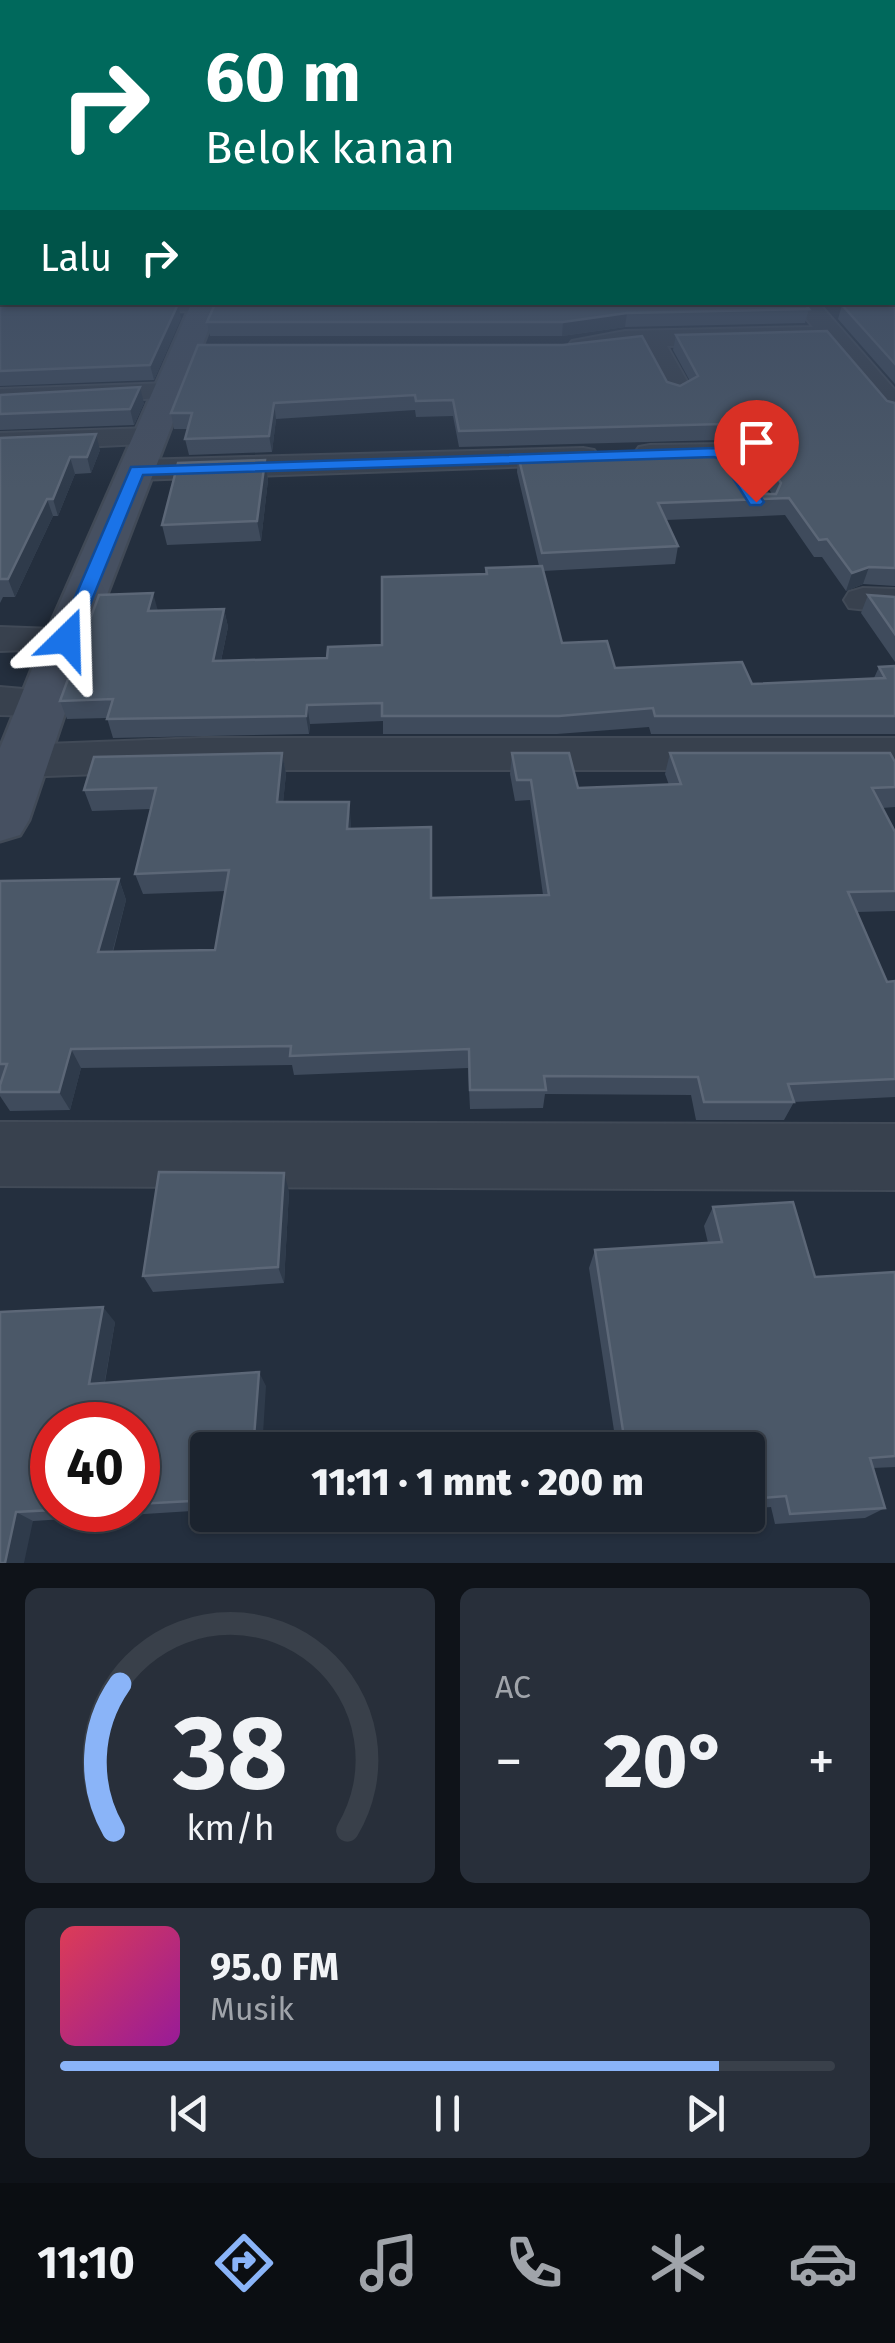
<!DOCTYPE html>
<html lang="id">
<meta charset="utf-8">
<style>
:root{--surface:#1b232e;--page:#282f3a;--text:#f1f3f6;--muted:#a0a4aa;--line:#39404a;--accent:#8ab4f8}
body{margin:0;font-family:"Fira Sans",sans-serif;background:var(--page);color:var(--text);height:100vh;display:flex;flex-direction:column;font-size:38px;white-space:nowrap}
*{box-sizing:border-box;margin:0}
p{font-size:32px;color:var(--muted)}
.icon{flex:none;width:55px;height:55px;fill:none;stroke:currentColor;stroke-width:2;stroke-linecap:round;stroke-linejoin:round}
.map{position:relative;height:1563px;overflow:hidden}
.sheet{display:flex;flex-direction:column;gap:25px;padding:25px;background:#0f1319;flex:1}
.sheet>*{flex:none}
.guide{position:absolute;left:0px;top:0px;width:895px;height:305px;box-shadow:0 2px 8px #0004,0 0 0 2px var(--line);background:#00695c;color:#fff;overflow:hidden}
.speed{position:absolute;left:30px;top:1402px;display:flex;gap:20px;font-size:50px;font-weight:700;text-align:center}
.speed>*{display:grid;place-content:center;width:130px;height:130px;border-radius:50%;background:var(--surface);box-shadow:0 2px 8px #0004,0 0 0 2px var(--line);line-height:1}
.speed .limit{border:15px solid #d22;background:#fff;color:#111}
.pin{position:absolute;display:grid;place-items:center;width:85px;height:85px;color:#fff;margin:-102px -42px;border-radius:50% 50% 50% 0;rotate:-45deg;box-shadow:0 0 10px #0007}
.pin .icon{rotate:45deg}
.me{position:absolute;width:110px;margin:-55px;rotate:22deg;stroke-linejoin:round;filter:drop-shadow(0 0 8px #0008)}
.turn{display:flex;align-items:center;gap:35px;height:210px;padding:0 40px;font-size:45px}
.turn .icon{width:130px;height:130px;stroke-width:2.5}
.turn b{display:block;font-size:70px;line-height:85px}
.then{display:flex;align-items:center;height:95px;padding:0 40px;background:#0003;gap:20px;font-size:38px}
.big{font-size:75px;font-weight:800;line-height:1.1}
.sheet .tile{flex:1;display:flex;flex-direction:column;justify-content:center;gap:15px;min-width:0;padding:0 35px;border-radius:15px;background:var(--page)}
.sheet .dial{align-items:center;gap:0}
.dial svg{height:260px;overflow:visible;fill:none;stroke:var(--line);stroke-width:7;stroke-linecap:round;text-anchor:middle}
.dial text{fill:var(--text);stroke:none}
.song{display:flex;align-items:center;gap:30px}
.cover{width:120px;height:120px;border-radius:15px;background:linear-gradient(135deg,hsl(350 70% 55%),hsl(300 70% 35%))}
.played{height:10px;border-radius:5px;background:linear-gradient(90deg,var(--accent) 85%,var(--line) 85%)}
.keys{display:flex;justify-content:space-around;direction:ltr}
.heat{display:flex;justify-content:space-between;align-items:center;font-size:55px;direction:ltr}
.sheet .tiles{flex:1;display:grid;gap:25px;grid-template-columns:1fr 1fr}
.tile:last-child{grid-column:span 2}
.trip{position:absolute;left:190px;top:1432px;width:575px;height:100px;border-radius:10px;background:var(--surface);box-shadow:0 2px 8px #0004,0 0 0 2px var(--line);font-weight:800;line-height:100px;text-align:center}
.dock{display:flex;height:160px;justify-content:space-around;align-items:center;background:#0b0e12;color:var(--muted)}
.dock .icon{width:70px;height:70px}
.dock .active{color:var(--accent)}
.dock b{font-size:45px;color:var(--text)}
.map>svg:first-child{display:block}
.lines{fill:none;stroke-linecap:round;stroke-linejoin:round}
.street-casing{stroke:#414a57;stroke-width:4}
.secondary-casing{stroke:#414a57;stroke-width:5}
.street{fill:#38414e;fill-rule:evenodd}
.secondary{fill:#465061;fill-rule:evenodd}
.wall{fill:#3f4b5c;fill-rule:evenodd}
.shaded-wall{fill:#2f3b4b}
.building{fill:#4b5868;stroke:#5c6777;stroke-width:2.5}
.route{fill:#1a73e8;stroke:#114b97;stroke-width:2.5}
</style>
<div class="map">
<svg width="895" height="1563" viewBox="0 0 895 1563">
<rect width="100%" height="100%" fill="#242f3e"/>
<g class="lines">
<defs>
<path id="street" d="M0 300 2 302 217 304 205 311 0 314Z
M813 305 822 307 895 390V417L885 414 825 342 667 346 692 390 678 398 668 396 642 346 581 354 568 346 572 341 625 331 813 327 801 312Z
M170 383 184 391 180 397 0 407V389Z
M151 428 162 431 166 437 162 443 0 451V433Z
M722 444 733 446 773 502 768 509H744L713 462 639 461 634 454 639 447 650 445Z
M583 448 594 450 599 457 594 464 137 480 126 477 121 470 126 463 137 460Z
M863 588 895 589V613L849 608 844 600 849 592Z
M0 627 81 630 87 639 81 648 0 651Z
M0 687 58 692 65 702 58 712 43 716 0 715Z
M201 738H895V770H201L21 777 5 772 0 765 5 750 21 745Z
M0 1122 895 1124V1190L0 1186Z"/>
<path id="secondary" d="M192 302H219L90 639 29 820 20 835 0 841V748L44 639Z"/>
</defs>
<!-- street casing -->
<use href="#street" class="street-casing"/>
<!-- secondary casing -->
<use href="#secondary" class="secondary-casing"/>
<!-- street -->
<use href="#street" class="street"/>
<!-- secondary -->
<use href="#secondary" class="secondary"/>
</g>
<!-- wall -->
<path class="wall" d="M0 269H2V297H0Z
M892 269H895V299L894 296H892Z
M895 303V384L838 319 842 305Z
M0 304 181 318 154 380 0 386Z
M537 304 809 309 805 323 625 327 562 336H210L207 322Z
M676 335 895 403V586L863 584 846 591 822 557H814L785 515 666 520 678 546 675 564 543 571 562 643 615 668 752 684 874 678 879 667 895 666V734H651L649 727 557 734H383V721L310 724 309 734 113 738 107 718 67 719 60 701 157 611 224 609 228 627 221 661 327 658 382 645 485 574 486 568 539 566 517 472 518 455 745 494H772L744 451 720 440 459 447 453 416 416 417 415 410 276 419 272 452 189 455 185 439 188 429H174L171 413 198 345 667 382 680 386 690 381 673 350Z
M0 395 144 403 134 425 0 430Z
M0 438 100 450 91 473 75 474 58 516H53L15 597H3L0 603Z
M265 460 268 480 261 541 167 545 162 525Z
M868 595 895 597V662L861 613Z
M282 753 286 774 283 802 351 823 350 829 432 898 543 895 530 800 515 801 510 774 512 753 578 788 669 785 665 774 670 753 895 762V807L882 808 895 832V911L857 912 887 982 895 981V1097L794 1102 784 1120H696L691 1095 545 1094 543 1108 470 1109 468 1068 294 1075 292 1065 81 1068 70 1110 10 1111 0 1096V881L119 879 126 900 113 952 215 950 226 891 143 894 135 874 151 809 92 811 84 790Z
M289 1191 284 1283 153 1292 143 1276Z
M713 1207 815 1277 895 1272V1467L873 1468 885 1508 865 1518 775 1524 771 1507 748 1509V1450H617L589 1268 595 1250 708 1243 704 1226Z
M0 1312 115 1322 105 1382 266 1386 208 1450V1510L33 1521 0 1563ZM138 1425V1510H52Z"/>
<!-- shaded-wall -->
<path class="shaded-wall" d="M178 304 181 318 154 380 150 365Z
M627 313 625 327 562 336 563 322Z
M140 387 144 403 134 425 130 409Z
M274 403 276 419 272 452 269 436Z
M96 434 100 450 91 473 87 457Z
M70 457 75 474 58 516 53 499Z
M265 460 268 480 261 541 257 521Z
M47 499 53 516 15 597 8 579Z
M869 567 863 584 846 591 852 573Z
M153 593 158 611H148Z
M224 609 228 627 217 679 213 661Z
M307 705 310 724 309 734 306 716Z
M282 753 286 774 281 823 277 802Z
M349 802 351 823 349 850 347 829Z
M119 879 126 900 107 972 98 952Z
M71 1049 81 1068 70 1110 59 1092Z
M284 1173 289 1191 284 1283 278 1267Z
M103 1307 115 1322 102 1397 89 1384Z
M259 1372 266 1386 262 1450H253Z
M16 1512 33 1521 24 1563H5Z"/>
<!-- building -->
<path class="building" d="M0 269H2V284H0Z
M892 269H895V283H892Z
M539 302H803L809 309 627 313 563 322H207L215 304H537Z
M895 303V364L842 305Z
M0 304H178L150 365 0 371Z
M827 331 887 401 895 403V568L869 567 852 573 827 539 819 540 789 498 658 503 678 546 542 553 518 455 712 449 745 494H776L781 483 748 435 723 424 459 431 453 400 416 401 415 395 274 403 269 436 185 439 192 413H171L198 345H563L642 336 667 382 680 386 698 376 676 335Z
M140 387 130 409 0 414V395Z
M96 434 87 457H70L53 499H47L8 579H0V438Z
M265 460 257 521 162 525 178 463Z
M542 566 562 643 607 641 615 668 742 662 752 684 885 678 879 667 895 666V716H655L653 708 559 716H382V703L307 705 306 716 107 719 113 699 60 701 99 595 153 593 148 611 224 609 213 661 327 658 328 647 382 645V577L487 574 486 568Z
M868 595 895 597V634Z
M282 753 277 802H349L347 829 431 827V898L549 895 531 780H517L512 753H569L578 788 681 784 670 753H890L895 762V787L872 788 895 832V891L848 892 887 982 895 981V1079L788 1084 794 1102H704L698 1077 544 1076 546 1090H470L469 1049 290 1056 291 1046 71 1049 59 1092H0V1085L7 1064H0V881L119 879 98 952 215 950 229 870 135 874 156 788 84 790 94 757Z
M159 1172 284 1173 278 1267 143 1276Z
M793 1202 815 1277 895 1272V1456L870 1458 885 1508 790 1514 786 1496 748 1499V1450H626L595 1250 722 1242 713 1207Z
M103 1307 89 1384 259 1372 253 1450H208V1500L138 1504V1425H52V1510L16 1512 5 1563H0V1312Z"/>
<!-- sky -->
<linearGradient id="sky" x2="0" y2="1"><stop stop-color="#141a22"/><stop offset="0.55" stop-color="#3f4d63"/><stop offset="1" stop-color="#3f4d63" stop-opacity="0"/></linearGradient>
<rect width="895" height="488" fill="url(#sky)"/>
<!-- route -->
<path class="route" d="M716 448 732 453 764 502 761 505H750L721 459 714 457 143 475 76 639 67 645 57 639 131 467Z"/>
</svg>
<div class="speed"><div class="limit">40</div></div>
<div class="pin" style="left:756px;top:502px;background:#d93025"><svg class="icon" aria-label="arrive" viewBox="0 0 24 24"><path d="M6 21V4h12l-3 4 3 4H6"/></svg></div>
<svg class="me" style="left:67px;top:639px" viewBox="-20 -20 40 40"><path d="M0-17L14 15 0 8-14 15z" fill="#1a73e8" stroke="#fff" stroke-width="4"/></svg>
<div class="trip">11:11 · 1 mnt · 200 m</div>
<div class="guide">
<div class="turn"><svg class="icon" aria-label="right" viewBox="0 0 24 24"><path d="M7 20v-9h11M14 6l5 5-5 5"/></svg><div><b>60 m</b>Belok kanan</div></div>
<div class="then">Lalu<svg class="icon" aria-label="right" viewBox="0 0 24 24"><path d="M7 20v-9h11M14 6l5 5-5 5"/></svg></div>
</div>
</div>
<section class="sheet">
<div class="tiles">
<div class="tile dial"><svg viewBox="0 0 100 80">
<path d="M14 69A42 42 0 1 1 86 69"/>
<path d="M14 69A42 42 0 0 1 16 24" stroke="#8ab4f8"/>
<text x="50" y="56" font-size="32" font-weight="700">38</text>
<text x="50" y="72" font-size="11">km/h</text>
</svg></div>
<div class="tile"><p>AC</p>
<div class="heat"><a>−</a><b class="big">20°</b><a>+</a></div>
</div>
<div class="tile">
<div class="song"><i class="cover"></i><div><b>95.0 FM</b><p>Musik</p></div></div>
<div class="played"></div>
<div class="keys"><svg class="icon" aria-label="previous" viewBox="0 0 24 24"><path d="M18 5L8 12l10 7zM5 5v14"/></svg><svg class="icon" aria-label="pause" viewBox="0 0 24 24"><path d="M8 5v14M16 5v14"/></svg><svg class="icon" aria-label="next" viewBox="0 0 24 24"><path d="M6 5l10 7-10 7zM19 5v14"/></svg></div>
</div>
</div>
</section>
<nav class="dock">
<b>11:10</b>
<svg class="icon active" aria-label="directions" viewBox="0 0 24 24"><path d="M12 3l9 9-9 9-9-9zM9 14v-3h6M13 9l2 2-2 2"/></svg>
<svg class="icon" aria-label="music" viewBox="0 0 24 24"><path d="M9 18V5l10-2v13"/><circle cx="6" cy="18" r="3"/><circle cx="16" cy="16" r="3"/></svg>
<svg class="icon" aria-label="phone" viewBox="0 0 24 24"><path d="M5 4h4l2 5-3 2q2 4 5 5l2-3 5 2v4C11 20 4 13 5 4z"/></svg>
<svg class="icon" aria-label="climate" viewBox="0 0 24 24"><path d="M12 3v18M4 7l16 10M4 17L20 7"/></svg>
<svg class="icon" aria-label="car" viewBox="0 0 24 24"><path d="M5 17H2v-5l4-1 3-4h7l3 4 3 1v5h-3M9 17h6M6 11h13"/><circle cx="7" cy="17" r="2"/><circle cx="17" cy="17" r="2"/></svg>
</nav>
